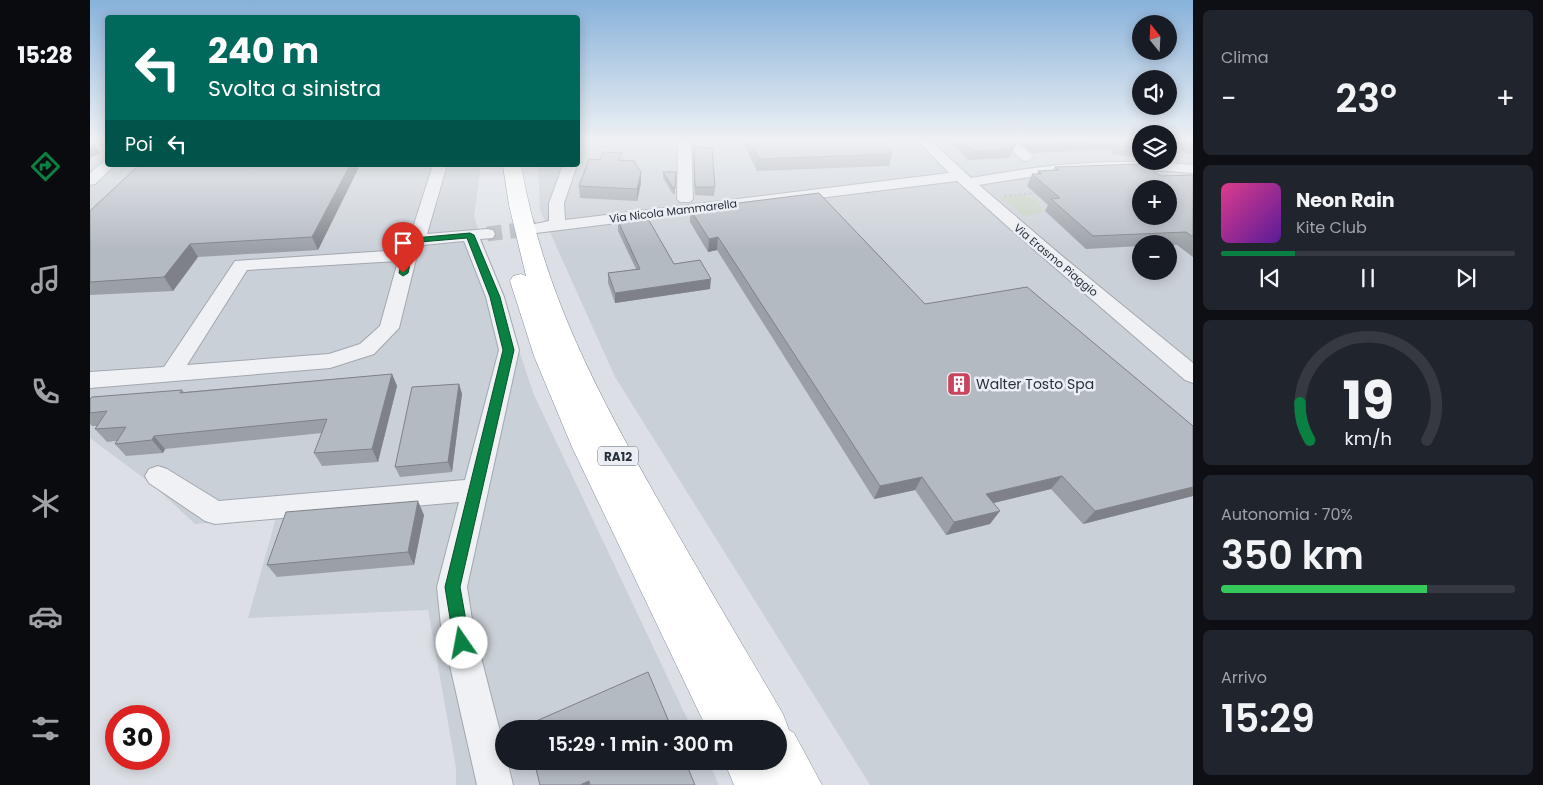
<!DOCTYPE html>
<html lang="it">
<meta charset="utf-8">
<style>
:root{--surface:#171b24;--page:#20242c;--text:#f1f3f6;--muted:#9ea1a6;--line:#363941;--accent:#0b8043}
body{margin:0;font-family:Poppins,sans-serif;background:var(--page);color:var(--text);height:100vh;display:flex;flex-direction:column;font-size:19px;white-space:nowrap}
*{box-sizing:border-box;margin:0}
p{font-size:16px;color:var(--muted)}
.icon{flex:none;width:28px;height:28px;fill:none;stroke:currentColor;stroke-width:2;stroke-linecap:round;stroke-linejoin:round}
.map{position:relative;flex:1;overflow:hidden}
.drawer{display:flex;flex-direction:column;gap:10px;padding:10px;background:#0d0f14;width:350px}
.drawer>*{flex:none}
.hud{position:absolute;left:15px;top:15px;width:475px;height:152px;border-radius:5px;box-shadow:0 2px 12px #0003;background:#00695c;color:#fff;overflow:hidden}
.needle{width:32px;rotate:342deg}
.controls{position:absolute;left:1042px;top:15px;display:grid;gap:10px}
.controls a{display:grid;place-items:center;width:45px;height:45px;border-radius:50%;background:var(--surface);box-shadow:0 2px 12px #0003;font-size:25px}
.speed{position:absolute;left:15px;top:705px;display:flex;gap:10px;font-size:25px;font-weight:700;text-align:center}
.speed>*{display:grid;place-content:center;width:65px;height:65px;border-radius:50%;background:var(--surface);box-shadow:0 2px 12px #0003;line-height:1}
.speed .limit{border:8px solid #d22;background:#fff;color:#111}
.pin{position:absolute;display:grid;place-items:center;width:42px;height:42px;color:#fff;margin:-51px -21px;border-radius:50% 50% 50% 0;rotate:-45deg;box-shadow:0 0 5px #0007}
.pin .icon{rotate:45deg}
.me{position:absolute;width:55px;margin:-28px;rotate:348deg;stroke-linejoin:round;filter:drop-shadow(0 0 4px #0008)}
.turn{display:flex;align-items:center;gap:18px;height:105px;padding:0 20px;font-size:22px}
.turn .icon{width:65px;height:65px;stroke-width:2.5}
.turn b{display:block;font-size:35px;line-height:42px}
.then{display:flex;align-items:center;height:48px;padding:0 20px;background:#0003;gap:10px;font-size:19px}
.big{font-size:38px;font-weight:600;line-height:1.1}
.drawer .card{flex:1;display:flex;flex-direction:column;justify-content:center;gap:8px;min-width:0;padding:0 18px;border-radius:8px;background:var(--page)}
.drawer .dial{align-items:center;gap:0}
.dial svg{height:130px;overflow:visible;fill:none;stroke:var(--line);stroke-width:7;stroke-linecap:round;text-anchor:middle}
.dial text{fill:var(--text);stroke:none}
.song{display:flex;align-items:center;gap:15px}
.cover{width:60px;height:60px;border-radius:8px;background:linear-gradient(135deg,hsl(330 70% 55%),hsl(270 70% 35%))}
.played{height:5px;border-radius:2px;background:linear-gradient(90deg,var(--accent) 25%,var(--line) 25%)}
.keys{display:flex;justify-content:space-around;direction:ltr}
.heat{display:flex;justify-content:space-between;align-items:center;font-size:28px;direction:ltr}
.charge{height:8px;border-radius:4px;background:linear-gradient(90deg,#34c759 70%,var(--line) 0)}
.trip{position:absolute;left:405px;top:720px;width:292px;height:50px;border-radius:25px;background:var(--surface);box-shadow:0 2px 12px #0003;font-weight:600;line-height:50px;text-align:center}
main{display:flex;flex:1;min-height:0}
.menu{display:flex;flex-direction:column;width:90px;justify-content:space-around;align-items:center;background:#090b0e;color:var(--muted)}
.menu .icon{width:35px;height:35px}
.menu .current{color:var(--accent)}
.menu b{font-size:22px;color:var(--text)}
.map>svg:first-child{display:block}
.built{fill:#cad0d7;fill-rule:evenodd}
.green{fill:#c3cfbe}
.lines{fill:none;stroke-linecap:round;stroke-linejoin:round}
.minor-tunnel{stroke:#b8bdc4;stroke-width:15;stroke-dasharray:15 8;stroke-linecap:butt}
.minor-casing{stroke:#a2a7af;stroke-width:2}
.highway-casing{stroke:#858e9b;stroke-width:1}
.path{stroke:#b7bbc0;stroke-width:2;stroke-dasharray:2.5 2.5;stroke-linecap:butt}
.minor{fill:#eff1f4;fill-rule:evenodd}
.highway{fill:#fff;fill-rule:evenodd}
.wall{fill:#9ba0a7}
.shaded-wall{fill:#7e8288}
.building{fill:#b4bac2;stroke:#7e8288;fill-rule:evenodd}
.route{fill:#0b8043;stroke:#07532c}
.labels{text-anchor:middle;dominant-baseline:central;stroke-width:5;stroke-linejoin:round;paint-order:stroke}
.far-street-label{font-size:11px;fill:#272f3b;stroke:#ebeff4}
.shield{fill:#ebeff4;stroke:#626972;stroke-width:1}
.shield-label{font-size:12px;font-weight:bold;fill:#272f3b}
.poi-label{font-size:14px;fill:#272f3b;stroke:#ebeff4;text-anchor:start}
</style>
<main>
<nav class="menu">
<b>15:28</b>
<svg class="icon current" aria-label="directions" viewBox="0 0 24 24"><path d="M12 3l9 9-9 9-9-9zM9 14v-3h6M13 9l2 2-2 2"/></svg>
<svg class="icon" aria-label="music" viewBox="0 0 24 24"><path d="M9 18V5l10-2v13"/><circle cx="6" cy="18" r="3"/><circle cx="16" cy="16" r="3"/></svg>
<svg class="icon" aria-label="phone" viewBox="0 0 24 24"><path d="M5 4h4l2 5-3 2q2 4 5 5l2-3 5 2v4C11 20 4 13 5 4z"/></svg>
<svg class="icon" aria-label="climate" viewBox="0 0 24 24"><path d="M12 3v18M4 7l16 10M4 17L20 7"/></svg>
<svg class="icon" aria-label="car" viewBox="0 0 24 24"><path d="M5 17H2v-5l4-1 3-4h7l3 4 3 1v5h-3M9 17h6M6 11h13"/><circle cx="7" cy="17" r="2"/><circle cx="17" cy="17" r="2"/></svg>
<svg class="icon" aria-label="filters" viewBox="0 0 24 24"><path d="M4 7h16M4 17h16"/><circle cx="9" cy="7" r="2"/><circle cx="15" cy="17" r="2"/></svg>
</nav>
<div class="map">
<svg width="1103" height="785" viewBox="0 0 1103 785">
<rect width="100%" height="100%" fill="#dce0e6"/>
<!-- built -->
<path class="built" d="M0 140H17L18 165H391L384 216 444 395 602 729H414V761H618L629 785H366V768L338 610 158 618 186 518 105 524 63 485 0 438Z
M488 140H1051V161H1079V140H1103V785H780L525 377 450 210 448 165H488ZM1051 189H1079V216H1051ZM1051 244H1079V271H1051Z"/>
<!-- green -->
<path class="green" d="M937 195 941 198H945L954 212 934 216 909 197Z"/>
<g class="lines">
<!-- minor-tunnel -->
<path class="minor-tunnel" d="M397 234 446 228"/>
<defs>
<path id="minor" d="M488 140H494L495 142 493 145 488 146Z
M588 140H601L603 199 600 202H590L587 199Z
M827 140H840L881 178C956 164 1028 157 1103 165V173C1031 166 961 172 889 185L972 256 1103 363V383L1095 380 926 234 867 181 446 233 440 231 438 228 440 225 459 221V203L473 165H487L474 203 475 220 859 173Z
M910 140H924L944 157 937 161 932 160Z
M18 161V165H25L5 184 0 185V173L13 162Z
M343 165H357L337 234 397 229 403 230 405 234 403 238 390 239 414 297 429 350 377 587 383 626 414 747V761H417L423 785H387L351 626 347 587 369 502 125 524 115 521 59 483 55 476 59 469 68 466 77 469 129 501 375 480 409 350 396 297 374 241 333 245 327 255 309 328 284 354 240 368 0 388V372L74 367 145 261 312 250 319 240ZM308 261 290 326 270 344 239 354 97 365 157 270Z"/>
<path id="highway" d="M413 165H431C453 292 508 394 571 505 611 575 652 644 693 714L699 730 704 733 732 785H644L634 761H689V729H617L482 447 444 356 420 281 423 276 431 274 436 276 419 205Z"/>
</defs>
<!-- minor casing -->
<use href="#minor" class="minor-casing"/>
<!-- highway casing -->
<use href="#highway" class="highway-casing"/>
<!-- path -->
<path class="path" d="M914 196 944 193"/>
<!-- minor -->
<use href="#minor" class="minor"/>
<!-- highway -->
<use href="#highway" class="highway"/>
</g>
<!-- wall -->
<path class="wall" d="M652 140H790L802 154 799 166 667 171Z
M857 140H921L926 145 919 158 879 160Z
M927 140H1051V156L1050 158 1022 154 1021 149 942 153Z
M1079 140H1103V154H1098L1079 142Z
M604 147 625 187 624 196 605 195 603 156Z
M532 160 551 172V183L547 201 490 198 489 186Z
M270 165 228 250 108 257 83 291 0 295V211Z
M965 167 1071 176 1103 175V257L1087 245H1079V244H1051V246L996 249 955 211 958 205 937 186 942 174H947L948 171 963 170Z
M573 172H586L585 194H583L573 178Z
M600 209 835 304 1103 426V496L993 524 961 489 904 503 900 524 856 535 825 490 784 499 627 250 618 252 600 222Z
M528 221 584 264 620 289 525 303 518 283V273L546 269 528 231Z
M302 374 307 386 288 462 232 466 224 453 232 433 75 449 73 453 36 456 25 444 26 441 17 442 5 429 8 426H2L0 424V399L92 390 94 392Z
M369 384 372 394 362 472 310 477 305 467Z
M334 515 324 565 187 577 177 565Z"/>
<!-- shaded-wall -->
<path class="shaded-wall" d="M4 144 10 153 0 158V146Z
M260 165H270L228 250 222 237Z
M551 172V183L547 201V189Z
M628 237 627 250 618 252 619 239Z
M100 244 108 257 83 291 74 277Z
M621 279 620 289 525 303V293Z
M302 374 307 386 288 462 282 449Z
M369 384 372 394 362 472 358 462Z
M64 436 75 449 73 453 62 440Z
M972 476 961 489 887 507 896 494Z
M832 477 825 490 784 499 790 486Z
M1103 487V496L993 524 1005 511Z
M328 501 334 515 324 565 318 552Z
M910 511 900 524 856 535 864 522Z
M433 761H444L435 765Z
M499 781 500 785H490Z"/>
<!-- building -->
<path class="building" d="M659 140H790L802 154 669 159Z
M870 140H921L926 145H918L923 149 883 151Z
M941 140H1051V148L1027 145 1026 140 946 144Z
M1091 140H1103V147H1102Z
M604 147 622 148 625 187H605Z
M513 152 532 153 529 160 544 161 551 172 547 189 489 186 499 159 510 160Z
M1052 164 1071 176 1103 175V237L1096 232 1003 236 961 199 970 198 942 174H952L948 171 969 170 965 167ZM1051 189H1079V216H1051Z
M49 165H260L222 237 100 244 74 277 0 282V211Z
M573 172H586L585 188H583Z
M729 193 835 304 937 287 1103 426V487L1005 511 972 476 896 494 910 511 864 522 832 477 790 486 628 237 619 239 600 209Z
M557 217 584 264 610 260 621 279 525 293 518 273 550 269 528 221Z
M302 374 282 449 224 453 237 419 64 436 62 440 25 444 36 427 5 429 17 411 0 413V399L2 397 92 390 90 393Z
M369 384 358 462 305 467 322 387Z
M328 501 318 552 177 565 196 512Z
M558 672 582 729H428Z
M444 761H595L605 785H500L499 781 490 785H450Z"/>
<!-- sky -->
<linearGradient id="sky" x2="0" y2="1"><stop stop-color="#88b2da"/><stop offset="0.56" stop-color="#eff1f4"/><stop offset="1" stop-color="#eff1f4" stop-opacity="0"/></linearGradient>
<rect width="1103" height="250" fill="url(#sky)"/>
<!-- route -->
<path class="route" d="M380 233 384 235 410 297 424 350 370 587 380 643 377 649 372 651 366 649 364 643 355 587 413 350 400 297 377 238 330 242 322 255 318 273 313 276 309 273 313 255 324 238Z"/>
<!-- icons -->
<defs>
<symbol id="building-square" viewBox="-11 -11 22 22"><rect x="-9" y="-9" width="18" height="18" rx="4" fill="#c7455e" stroke="#ebeff4"/><path d="M-4-6H4V6H1V3H-1V6H-4ZM-2.5-4.3h1.7v1.8h-1.7ZM.8-4.3h1.7v1.8H.8ZM-2.5-1h1.7V.8h-1.7ZM.8-1h1.7V.8H.8Z" fill="#fff"/></symbol>
</defs>
<g fill-rule="evenodd">
<use href="#building-square" x="855" y="370" width="28" height="28"/>
</g>
<g class="labels">
<!-- far-street labels -->
<g class="far-street-label">
<text transform="translate(583 211) rotate(-7)">Via Nicola Mammarella</text>
<text transform="translate(966 260) rotate(40)">Via Erasmo Piaggio</text>
</g>
<!-- shield labels -->
<rect class="shield" x="508" y="446.5" width="40" height="19" rx="4"/>
<g class="shield-label">
<text x="528" y="456">RA12</text>
</g>
<!-- poi labels -->
<g class="poi-label">
<text x="886" y="384">Walter Tosto Spa</text>
</g>
</g>
</svg>
<div class="controls">
<a><svg class="needle" viewBox="-14 -14 28 28"><path d="M0-13l5 13h-10z" fill="#e53935"/><path d="M0 13l5-13h-10z" fill="#9ea1a6"/></svg></a>
<a><svg class="icon" aria-label="sound" viewBox="0 0 24 24"><path d="M4 9h4l5-4v14l-5-4H4zM17 9q2 3 0 6"/></svg></a>
<a><svg class="icon" aria-label="layers" viewBox="0 0 24 24"><path d="M12 4l9 5-9 5-9-5zM3 14l9 5 9-5"/></svg></a>
<a>+</a>
<a>−</a>
</div>
<div class="speed"><div class="limit">30</div></div>
<div class="pin" style="left:313px;top:273px;background:#d93025"><svg class="icon" aria-label="arrive" viewBox="0 0 24 24"><path d="M6 21V4h12l-3 4 3 4H6"/></svg></div>
<svg class="me" style="left:372px;top:643px" viewBox="-20 -20 40 40"><circle r="19" fill="#fff"/><path d="M0-13L10 11 0 6-10 11z" fill="#0b8043"/></svg>
<div class="trip">15:29 · 1 min · 300 m</div>
<div class="hud">
<div class="turn"><svg class="icon" aria-label="left" viewBox="0 0 24 24"><path d="M17 20v-9H6M10 6l-5 5 5 5"/></svg><div><b>240 m</b>Svolta a sinistra</div></div>
<div class="then">Poi<svg class="icon" aria-label="left" viewBox="0 0 24 24"><path d="M17 20v-9H6M10 6l-5 5 5 5"/></svg></div>
</div>
</div>
<section class="drawer">
<div class="card"><p>Clima</p>
<div class="heat"><a>−</a><b class="big">23°</b><a>+</a></div>
</div>
<div class="card">
<div class="song"><i class="cover"></i><div><b>Neon Rain</b><p>Kite Club</p></div></div>
<div class="played"></div>
<div class="keys"><svg class="icon" aria-label="previous" viewBox="0 0 24 24"><path d="M18 5L8 12l10 7zM5 5v14"/></svg><svg class="icon" aria-label="pause" viewBox="0 0 24 24"><path d="M8 5v14M16 5v14"/></svg><svg class="icon" aria-label="next" viewBox="0 0 24 24"><path d="M6 5l10 7-10 7zM19 5v14"/></svg></div>
</div>
<div class="card dial"><svg viewBox="0 0 100 80">
<path d="M14 69A42 42 0 1 1 86 69"/>
<path d="M14 69A42 42 0 0 1 8 46" stroke="#0b8043"/>
<text x="50" y="56" font-size="32" font-weight="700">19</text>
<text x="50" y="72" font-size="11">km/h</text>
</svg></div>
<div class="card"><p>Autonomia · 70%</p><b class="big">350 km</b><div class="charge"></div></div>
<div class="card"><p>Arrivo</p><b class="big">15:29</b></div>
</section>
</main>
